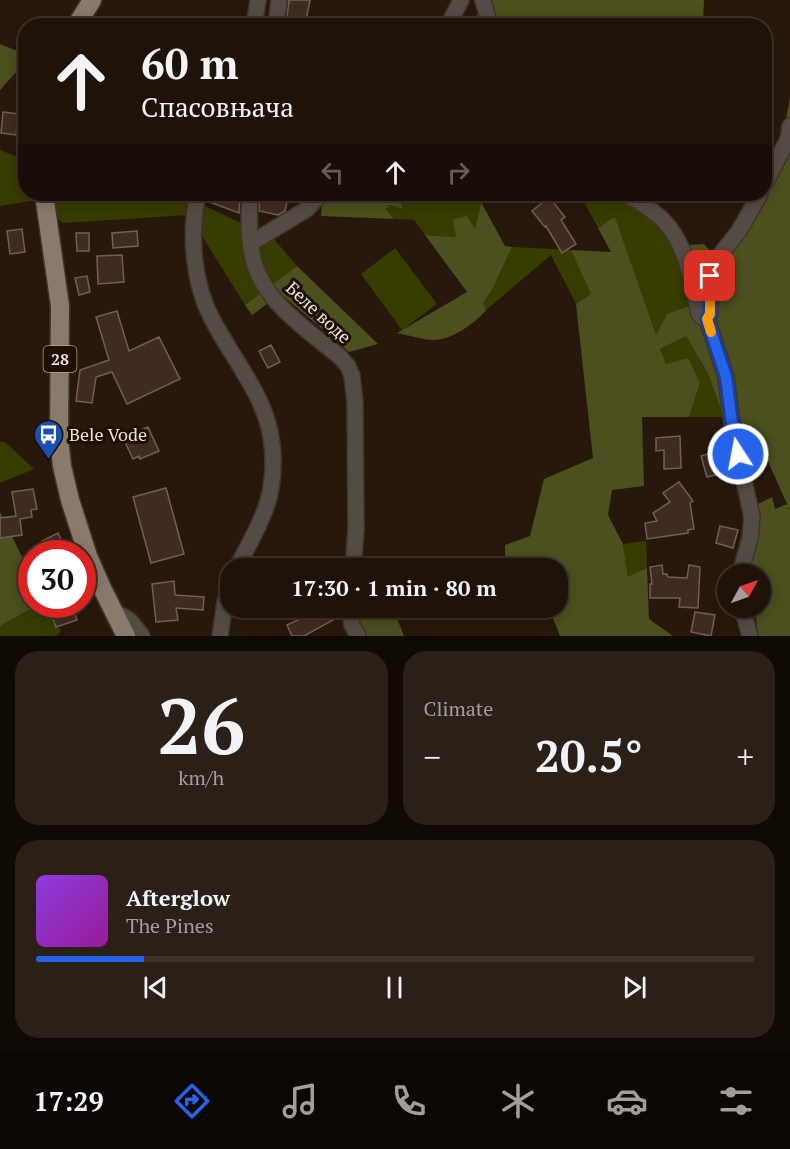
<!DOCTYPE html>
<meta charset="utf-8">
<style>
:root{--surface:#1e1209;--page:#2b2017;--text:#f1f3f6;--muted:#a19e9c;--line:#3c322a;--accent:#2563eb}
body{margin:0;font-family:"PT Serif",serif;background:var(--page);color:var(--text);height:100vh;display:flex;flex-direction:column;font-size:22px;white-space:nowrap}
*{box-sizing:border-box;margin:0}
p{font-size:20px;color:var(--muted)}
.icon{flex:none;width:33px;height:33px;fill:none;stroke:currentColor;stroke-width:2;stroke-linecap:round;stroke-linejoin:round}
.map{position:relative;height:636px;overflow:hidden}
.panel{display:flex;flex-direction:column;gap:15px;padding:15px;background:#100a05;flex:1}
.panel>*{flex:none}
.top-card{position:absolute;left:18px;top:18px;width:754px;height:183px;border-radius:24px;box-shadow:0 3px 15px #0003,0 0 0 2px var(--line);background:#1e1209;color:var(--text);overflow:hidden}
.needle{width:39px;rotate:50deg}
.buttons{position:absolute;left:717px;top:564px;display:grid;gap:12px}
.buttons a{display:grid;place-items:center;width:54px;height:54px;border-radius:50%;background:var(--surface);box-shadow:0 3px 15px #0003,0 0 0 2px var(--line);font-size:30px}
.speed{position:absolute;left:18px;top:540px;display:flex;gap:12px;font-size:30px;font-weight:700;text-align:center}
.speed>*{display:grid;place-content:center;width:78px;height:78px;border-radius:50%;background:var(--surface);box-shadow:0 3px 15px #0003,0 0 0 2px var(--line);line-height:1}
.speed .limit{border:9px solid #d22;background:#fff;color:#111}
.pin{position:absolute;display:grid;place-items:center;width:51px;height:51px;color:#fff;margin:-26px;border-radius:12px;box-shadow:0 3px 9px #0006}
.me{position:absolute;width:66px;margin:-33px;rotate:349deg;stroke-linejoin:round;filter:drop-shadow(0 0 4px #0008)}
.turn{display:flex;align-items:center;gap:21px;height:126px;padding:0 24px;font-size:27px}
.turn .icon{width:78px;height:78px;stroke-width:2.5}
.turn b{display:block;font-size:42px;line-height:51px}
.lanes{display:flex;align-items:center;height:57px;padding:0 24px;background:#0003;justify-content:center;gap:30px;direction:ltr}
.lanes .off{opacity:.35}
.big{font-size:45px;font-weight:600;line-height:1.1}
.panel .widget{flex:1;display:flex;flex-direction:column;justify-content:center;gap:9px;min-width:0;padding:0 21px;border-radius:24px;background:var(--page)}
.panel .dial{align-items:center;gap:0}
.dial b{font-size:78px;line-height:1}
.song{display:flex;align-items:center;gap:18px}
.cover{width:72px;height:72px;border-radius:9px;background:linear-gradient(135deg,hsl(270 70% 55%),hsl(300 70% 35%))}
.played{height:6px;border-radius:3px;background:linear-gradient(90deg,var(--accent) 15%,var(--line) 15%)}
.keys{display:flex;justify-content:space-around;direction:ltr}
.heat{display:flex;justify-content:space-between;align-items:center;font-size:33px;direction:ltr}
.panel .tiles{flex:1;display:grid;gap:15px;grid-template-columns:1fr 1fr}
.widget:last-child{grid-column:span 2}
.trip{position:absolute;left:220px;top:558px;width:348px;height:60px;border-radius:24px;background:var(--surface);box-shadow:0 3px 15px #0003,0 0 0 2px var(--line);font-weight:600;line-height:60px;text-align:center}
.tab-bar{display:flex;height:96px;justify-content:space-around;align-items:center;background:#0c0704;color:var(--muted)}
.tab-bar .icon{width:42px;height:42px}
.tab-bar .selected{color:var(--accent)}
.tab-bar b{font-size:27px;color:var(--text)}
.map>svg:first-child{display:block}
.green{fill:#373c00}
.forest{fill:#4b501e}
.building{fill:#402b23;stroke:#755d54;stroke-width:1.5}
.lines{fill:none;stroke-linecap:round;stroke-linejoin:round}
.minor-casing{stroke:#433429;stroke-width:18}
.major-casing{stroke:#433429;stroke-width:21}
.minor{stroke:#524c44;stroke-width:15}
.major{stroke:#887b6b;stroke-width:18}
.route-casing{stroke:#184099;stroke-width:15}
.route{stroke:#2563eb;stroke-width:10}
.slow{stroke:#f59e0b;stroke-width:10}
.labels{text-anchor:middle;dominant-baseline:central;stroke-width:6;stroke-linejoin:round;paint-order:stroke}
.shield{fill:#1e0f04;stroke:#aea299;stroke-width:1.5}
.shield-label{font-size:16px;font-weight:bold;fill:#ece1d9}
.street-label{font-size:18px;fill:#ece1d9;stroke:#1e0f04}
.poi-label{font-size:18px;fill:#ece1d9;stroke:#1e0f04;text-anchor:start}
</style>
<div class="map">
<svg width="790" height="636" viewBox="0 0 790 636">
<rect width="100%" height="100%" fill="#28180c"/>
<!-- green -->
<path class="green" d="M0 150 25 160 26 194H188V198L273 238 297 266 245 305 189 215 63 223 37 200 0 206Z
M405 194H414L417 197 436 194 442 201 460 198 461 194H477L481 202 475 230 457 237 425 235 414 220 394 219 386 210 390 205 402 208 398 199Z
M585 194H633L676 224 690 306 656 336 615 218 598 228 583 200Z
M512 247 571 250 592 294 576 304 551 255 486 310 482 303 493 288Z
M395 248 437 304 402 330 361 274Z
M686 336 708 374 724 417H689L700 383 666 364 660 349Z
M0 442H5L34 469 0 483Z
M646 541 647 568 628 578 623 544Z
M38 605H47L61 632 56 636H0V626Z"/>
<!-- forest -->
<path class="forest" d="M488 0H704L703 25 474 26 477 15Z
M0 44 25 54 26 61 0 90Z
M790 97V636H758L755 608H760V574H751L746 518 759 517 758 504 772 497 775 509 787 504 759 441 743 444 740 417H724L708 374 686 336 660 349 666 364 688 358 700 383 689 417H642L644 486 612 490 608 515 623 544 628 577 647 568 649 619 673 636H560L549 608H558V568H536L533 561 519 567 505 561V545L530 536 544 479 593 458 576 304 591 294 571 250 611 252 598 228 615 217 656 335 667 314 690 306 688 245 704 244 712 253 732 227 752 194H765L781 146Z
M354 194H405L399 199 403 209 390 205 386 209 394 219 321 216 322 203 343 201Z
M481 202 505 246 512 247 493 288 483 303 486 310C476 323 451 340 434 340 422 340 409 335 397 333L467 292 425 235 456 237 453 219 467 216 475 229Z
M297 266 378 344 349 352 281 294 252 315 245 305Z
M0 512 31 575 32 604 38 605 0 626Z
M358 608H390L394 611 404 636H360L355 617Z"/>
<!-- building -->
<path class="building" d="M289 0H310L305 26H286Z
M3 112 19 114 16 135 1 133Z
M207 194H240L239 213 207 201Z
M260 194H289L285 211 278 215 259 211Z
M549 197 565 217 561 220 576 244 562 253 546 226 545 227 532 211Z
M22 229 25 252 10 254 7 231Z
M137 231 138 246 113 248 112 233Z
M76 233H89V251H77Z
M122 255 124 282 98 284 97 256Z
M87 276 90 292 79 295 75 278Z
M117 311 129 351 159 337 180 379 127 404 112 372 96 377 92 403 76 401 80 370 109 360 96 317Z
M271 345 280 362 268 368 259 351Z
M148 427 159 451 140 459 139 456 133 459 123 438Z
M680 436 681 468 664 469V450L656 451V438Z
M722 450 729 471 707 477 701 456Z
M679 482 693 501 690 503 694 529 688 530V533L647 539 645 523 657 521 653 513 670 502 663 493Z
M166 488 184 554 151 563 133 497Z
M33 489 37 509 31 510 32 517 20 519 22 535 0 538V518L16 516 12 492Z
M720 526 738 530 733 548 716 543Z
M58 533 68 554H48L42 541Z
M662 565 663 574H667L668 577 687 578 689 565 700 567 698 608 679 607 680 598H650V584H652L650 567Z
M174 581 175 595 204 597 203 610 176 608 178 620 156 622 152 584Z
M58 604H72L77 620 56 627 49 608Z
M313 608H329L335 619 304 636H292L287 625 316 612Z
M695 612 715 615 711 636 691 632Z"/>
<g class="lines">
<defs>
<path id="minor" d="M483 0 490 26
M254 26 258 0
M276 26 279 0
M448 26 461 0
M765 184 788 139 790 126
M198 194C189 233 193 283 212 319 244 379 283 413 271 488 267 514 248 545 237 568
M250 194C249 213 248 234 252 253 259 299 306 329 339 356L348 366 352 376 355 402 356 530 353 568
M626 194C639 202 653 210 664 221 687 245 692 283 699 314L702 317 707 319 726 377 733 431 752 517 750 538 740 574
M251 243 307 209 321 194
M707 319 710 314V276L715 261 739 231 760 194
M349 608 352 625 358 636
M742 608 750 636
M114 614C128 615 134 625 142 636
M220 636 225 602 231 584"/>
<path id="major" d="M76 26 92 0
M44 194 60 306 59 439 62 466 70 500 88 556 102 588 126 636"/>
</defs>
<!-- minor casing -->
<use href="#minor" class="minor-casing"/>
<!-- major casing -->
<use href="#major" class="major-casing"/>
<!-- minor -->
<use href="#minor" class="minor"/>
<!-- major -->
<use href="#major" class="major"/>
</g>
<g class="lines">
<defs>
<path id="route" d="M710 276V314L707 319 726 377 733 431 738 454"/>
</defs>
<!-- route casing -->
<use href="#route" class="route-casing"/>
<!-- route -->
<use href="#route" class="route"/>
<!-- slow -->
<path class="slow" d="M710 297V314L707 319 711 332"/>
</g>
<!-- icons -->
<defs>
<symbol id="bus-pin" viewBox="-11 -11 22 30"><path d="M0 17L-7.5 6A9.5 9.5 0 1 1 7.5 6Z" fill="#1a4fb4" stroke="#1e0f04"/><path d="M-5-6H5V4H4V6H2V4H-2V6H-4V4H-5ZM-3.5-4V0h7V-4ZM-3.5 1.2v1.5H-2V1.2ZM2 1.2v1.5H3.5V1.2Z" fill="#fff"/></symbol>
</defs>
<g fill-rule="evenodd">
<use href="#bus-pin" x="32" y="418" width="33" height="45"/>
</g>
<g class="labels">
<!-- shield labels -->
<rect class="shield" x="43.5" y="346" width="33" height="26" rx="4.5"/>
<g class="shield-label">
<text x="60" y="359">28</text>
</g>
<!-- street labels -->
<g class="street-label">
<text transform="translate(319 312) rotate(43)">Беле воде</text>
</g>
<!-- poi labels -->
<g class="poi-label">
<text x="69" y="434">Bele Vode</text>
</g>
</g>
</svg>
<div class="buttons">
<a><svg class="needle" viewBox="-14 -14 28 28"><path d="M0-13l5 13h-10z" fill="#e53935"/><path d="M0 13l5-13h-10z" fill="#a19e9c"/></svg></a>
</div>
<div class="speed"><div class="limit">30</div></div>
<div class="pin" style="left:710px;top:276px;background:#d93025"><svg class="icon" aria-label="arrive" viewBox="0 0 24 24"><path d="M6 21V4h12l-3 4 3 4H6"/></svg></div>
<svg class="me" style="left:738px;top:454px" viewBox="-20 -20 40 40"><circle r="17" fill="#2563eb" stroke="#fff" stroke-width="3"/><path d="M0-11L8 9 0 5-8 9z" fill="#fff"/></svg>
<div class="trip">17:30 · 1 min · 80 m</div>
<div class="top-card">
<div class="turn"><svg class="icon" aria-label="ahead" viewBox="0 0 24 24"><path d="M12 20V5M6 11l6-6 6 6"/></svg><div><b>60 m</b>Спасовњача</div></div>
<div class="lanes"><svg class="icon off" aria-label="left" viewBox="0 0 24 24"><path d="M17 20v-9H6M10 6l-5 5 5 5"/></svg><svg class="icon" aria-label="ahead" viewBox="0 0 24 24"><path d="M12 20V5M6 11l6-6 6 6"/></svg><svg class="icon off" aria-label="right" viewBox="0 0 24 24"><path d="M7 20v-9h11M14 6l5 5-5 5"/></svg></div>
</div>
</div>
<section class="panel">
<div class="tiles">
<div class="widget dial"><b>26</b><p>km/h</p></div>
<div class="widget"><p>Climate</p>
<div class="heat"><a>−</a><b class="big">20.5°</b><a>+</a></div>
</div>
<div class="widget">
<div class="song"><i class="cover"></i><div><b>Afterglow</b><p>The Pines</p></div></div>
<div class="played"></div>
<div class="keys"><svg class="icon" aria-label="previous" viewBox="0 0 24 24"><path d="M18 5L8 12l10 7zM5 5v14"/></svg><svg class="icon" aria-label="pause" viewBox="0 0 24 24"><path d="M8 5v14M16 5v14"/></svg><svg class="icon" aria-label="next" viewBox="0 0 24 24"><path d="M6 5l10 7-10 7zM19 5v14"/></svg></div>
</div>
</div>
</section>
<nav class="tab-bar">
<b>17:29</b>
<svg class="icon selected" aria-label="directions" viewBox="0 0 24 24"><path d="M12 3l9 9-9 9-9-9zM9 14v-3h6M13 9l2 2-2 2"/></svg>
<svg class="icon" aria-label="music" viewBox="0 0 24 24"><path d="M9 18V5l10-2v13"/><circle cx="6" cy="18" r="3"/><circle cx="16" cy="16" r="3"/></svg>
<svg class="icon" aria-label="phone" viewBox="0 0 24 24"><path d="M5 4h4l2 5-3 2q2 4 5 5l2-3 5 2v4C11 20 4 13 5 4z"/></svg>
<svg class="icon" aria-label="climate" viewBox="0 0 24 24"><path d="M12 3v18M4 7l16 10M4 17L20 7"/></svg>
<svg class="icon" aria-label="car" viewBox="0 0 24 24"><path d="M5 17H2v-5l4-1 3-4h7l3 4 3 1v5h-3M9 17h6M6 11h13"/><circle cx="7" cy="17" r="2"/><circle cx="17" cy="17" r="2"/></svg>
<svg class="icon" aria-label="filters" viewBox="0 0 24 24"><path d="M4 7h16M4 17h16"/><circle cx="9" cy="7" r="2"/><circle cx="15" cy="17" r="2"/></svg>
</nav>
